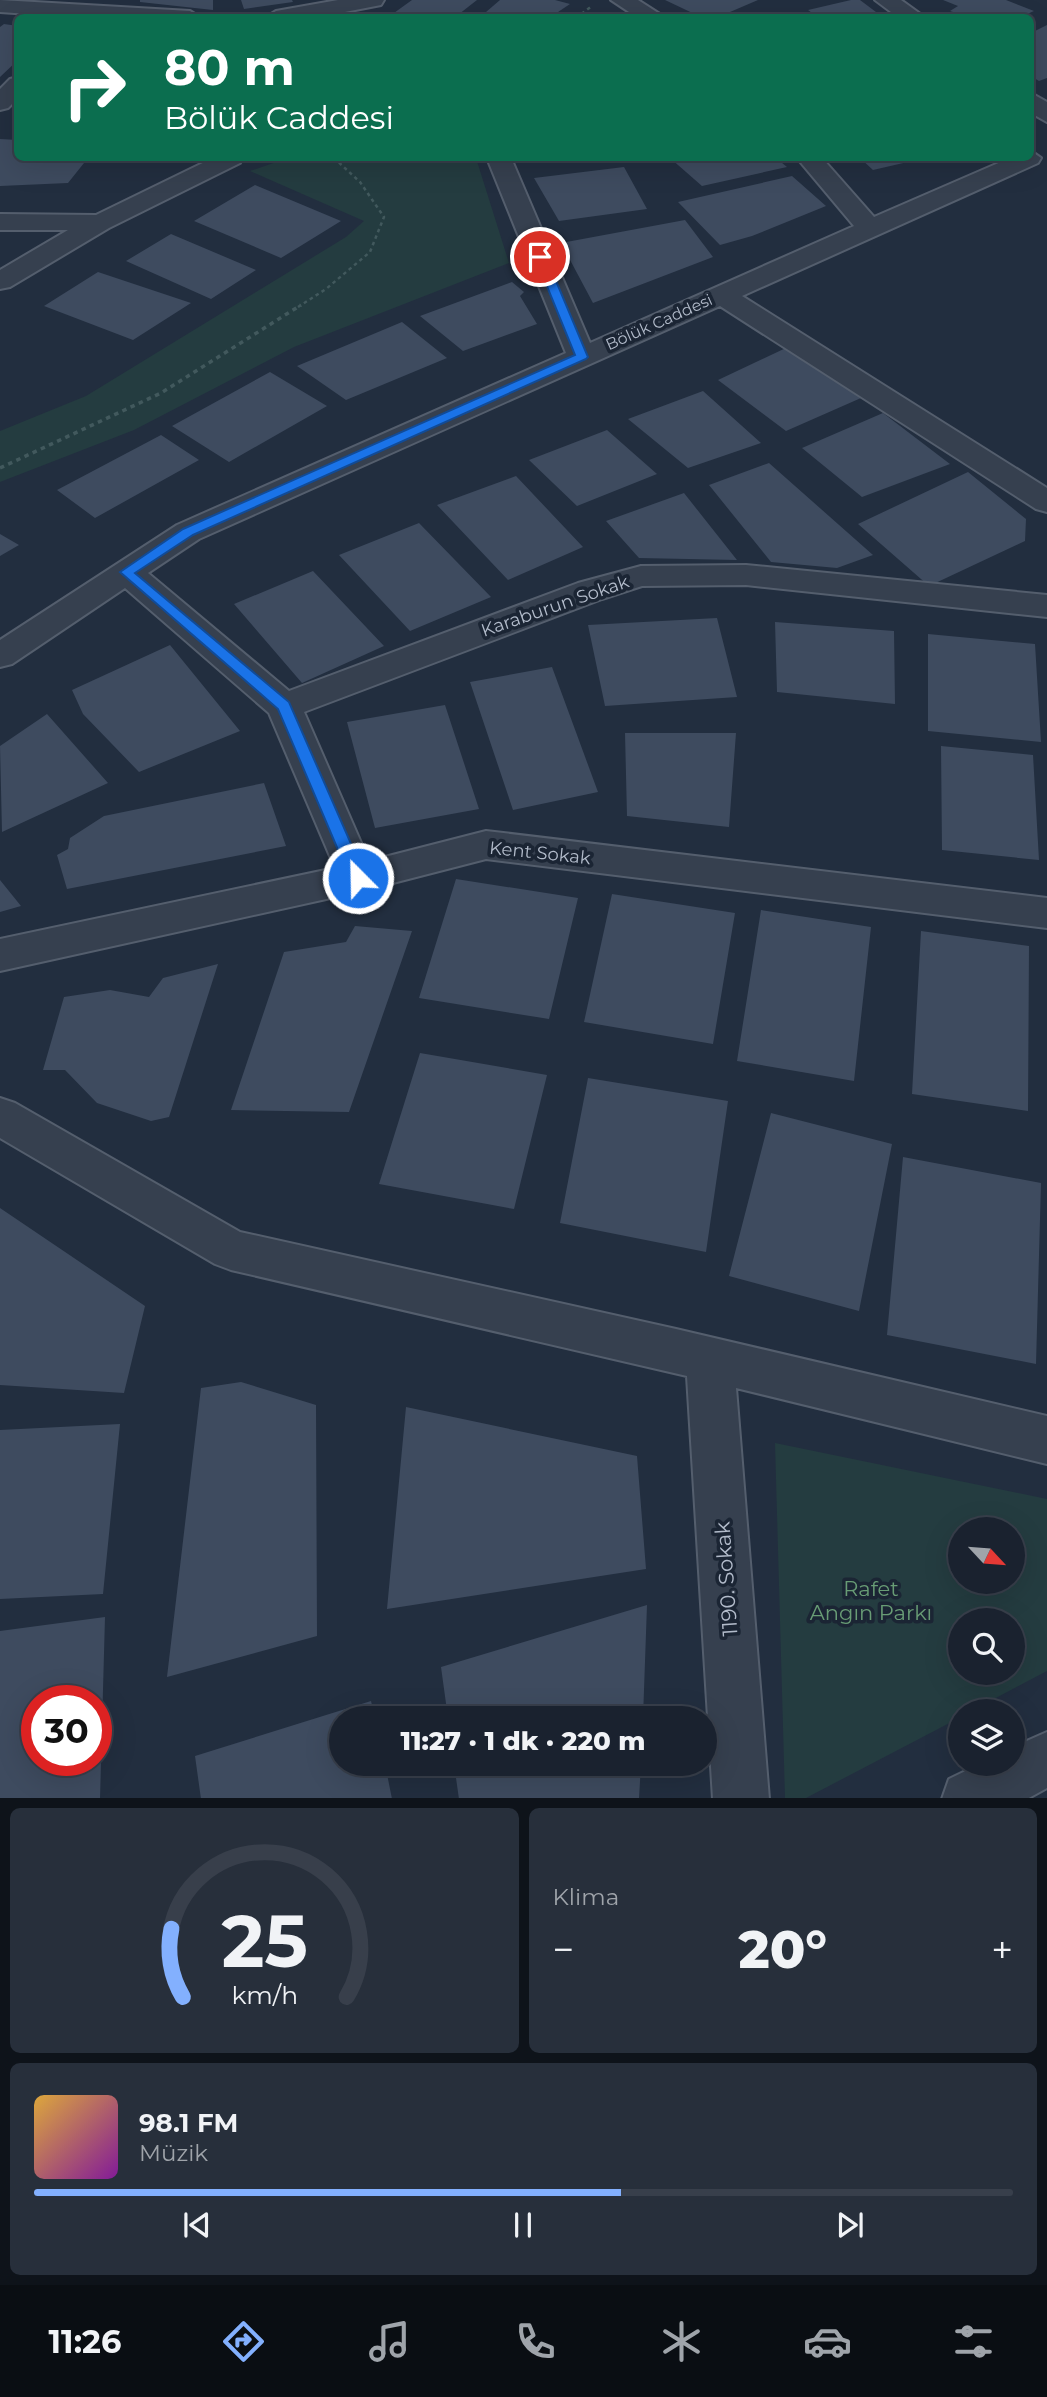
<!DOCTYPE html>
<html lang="tr">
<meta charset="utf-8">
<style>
:root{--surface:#1a222f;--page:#272f3b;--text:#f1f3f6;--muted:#9fa4aa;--line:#383f4b;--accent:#83b0fe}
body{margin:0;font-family:Montserrat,sans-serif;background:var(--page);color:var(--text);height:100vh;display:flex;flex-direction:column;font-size:26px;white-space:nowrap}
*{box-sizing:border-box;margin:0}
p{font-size:23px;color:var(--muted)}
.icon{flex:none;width:38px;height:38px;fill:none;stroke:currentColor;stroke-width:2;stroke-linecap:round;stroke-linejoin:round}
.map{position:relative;height:1798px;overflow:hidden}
.panel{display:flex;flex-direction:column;gap:10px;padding:10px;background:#0e131a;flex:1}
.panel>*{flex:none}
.hud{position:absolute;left:14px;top:14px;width:1020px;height:147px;border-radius:10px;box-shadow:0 7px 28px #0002,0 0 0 2px var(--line);background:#0b6e4f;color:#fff;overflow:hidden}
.needle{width:46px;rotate:116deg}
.controls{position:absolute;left:948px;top:1517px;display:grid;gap:14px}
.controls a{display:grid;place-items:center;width:77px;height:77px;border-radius:50%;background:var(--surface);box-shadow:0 7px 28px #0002,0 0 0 2px var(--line);font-size:35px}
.speed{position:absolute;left:21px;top:1685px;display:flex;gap:14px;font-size:35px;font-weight:700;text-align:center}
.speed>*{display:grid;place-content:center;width:91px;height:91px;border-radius:50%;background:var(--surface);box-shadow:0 7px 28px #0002,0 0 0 2px var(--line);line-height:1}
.speed .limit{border:10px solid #d22;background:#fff;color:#111}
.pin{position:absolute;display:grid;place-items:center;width:60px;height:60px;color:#fff;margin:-30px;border:4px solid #fff;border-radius:50%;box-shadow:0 2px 7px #0007}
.me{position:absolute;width:77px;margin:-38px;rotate:337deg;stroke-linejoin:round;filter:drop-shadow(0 0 5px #0008)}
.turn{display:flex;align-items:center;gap:24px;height:147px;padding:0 35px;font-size:32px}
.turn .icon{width:91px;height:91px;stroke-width:2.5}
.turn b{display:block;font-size:49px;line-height:60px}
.big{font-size:52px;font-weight:800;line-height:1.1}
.panel .card{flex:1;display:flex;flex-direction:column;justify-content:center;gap:10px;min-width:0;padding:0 24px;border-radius:10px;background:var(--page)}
.panel .dial{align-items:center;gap:0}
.dial svg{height:182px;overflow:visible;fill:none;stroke:var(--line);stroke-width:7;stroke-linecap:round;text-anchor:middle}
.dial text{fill:var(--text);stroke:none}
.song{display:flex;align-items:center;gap:21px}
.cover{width:84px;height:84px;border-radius:10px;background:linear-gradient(135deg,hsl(40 70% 55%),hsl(290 70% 35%))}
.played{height:7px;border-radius:4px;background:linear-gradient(90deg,var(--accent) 60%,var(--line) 60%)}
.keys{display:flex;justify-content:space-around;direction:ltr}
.heat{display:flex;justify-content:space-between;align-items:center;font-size:38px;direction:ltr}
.panel .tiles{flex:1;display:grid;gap:10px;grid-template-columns:1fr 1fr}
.card:last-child{grid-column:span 2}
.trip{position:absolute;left:329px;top:1706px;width:388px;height:70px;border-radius:35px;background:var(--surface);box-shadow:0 7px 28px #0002,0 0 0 2px var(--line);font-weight:800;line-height:70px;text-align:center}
.tab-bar{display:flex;height:112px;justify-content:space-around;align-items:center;background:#0a0e13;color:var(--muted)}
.tab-bar .icon{width:49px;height:49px}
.tab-bar .selected{color:var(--accent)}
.tab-bar b{font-size:32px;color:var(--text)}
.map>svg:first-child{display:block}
.green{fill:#243c40;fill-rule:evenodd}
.building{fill:#3e4b5f;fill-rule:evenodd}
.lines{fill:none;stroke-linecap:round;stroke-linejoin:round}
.minor-casing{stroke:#545e6d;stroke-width:4}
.path-far1{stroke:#42595d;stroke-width:2.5;stroke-dasharray:3.5 3.5;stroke-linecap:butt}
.path{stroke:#42595d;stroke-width:3.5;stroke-dasharray:4.5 4.5;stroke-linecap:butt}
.minor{fill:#36404f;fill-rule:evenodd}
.route{fill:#1a73e8;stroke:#114b97;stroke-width:2}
.labels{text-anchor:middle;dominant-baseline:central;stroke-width:7;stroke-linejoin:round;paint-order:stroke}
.far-street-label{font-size:16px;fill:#b2bbca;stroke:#1b2534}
.street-label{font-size:18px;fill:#b2bbca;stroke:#1b2534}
.near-street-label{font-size:21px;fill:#b2bbca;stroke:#1b2534}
.near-park-label{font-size:21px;fill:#689c75;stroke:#1b2534}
</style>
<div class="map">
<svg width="1047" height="1799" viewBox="0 0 1047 1799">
<rect width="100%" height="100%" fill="#222e3f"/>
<!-- green -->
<path class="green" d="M288 158H476L509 263 294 347 134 430 0 482V431L86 396 346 237 364 221 250 171Z
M775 1443 1047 1499V1671L971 1711 961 1712V1717L806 1798H785ZM961 1530H1013V1582H961ZM961 1620H1013V1673H961Z"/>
<!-- building -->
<path class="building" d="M140 0H213V10L140 2Z
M241 0H292L293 2 244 9Z
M412 0H477L454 18H387Z
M500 0H555L570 4 549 18H479Z
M665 0H758L716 18H703Z
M851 0H860L884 18H819L808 10Z
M943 0H1006L1034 11 1018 18H971L950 11 958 6Z
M4 24 18 26V60L0 77V27Z
M1047 25V78L1039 81 1031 76V33Z
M0 139 18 140V158H88L68 183 0 186Z
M670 158H776L787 167 702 186Z
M860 158H925L873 170Z
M624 167 647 209 559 221 534 178Z
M792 176 826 206 752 236 720 245 678 202Z
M255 185 341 221 281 258 194 221Z
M685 220 713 257 593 303 561 243Z
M171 234 256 270 211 299 126 261Z
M98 272 191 303 133 340 44 306Z
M512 282 524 292 520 296 537 324 463 351 420 316Z
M402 322 447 358 346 400 297 366Z
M788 347 861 398 786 431 718 380Z
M270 372 327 406 229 462 172 426Z
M703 391 761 443 688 468 628 419Z
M883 413 950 464 862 497 802 448Z
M607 430 657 474 577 506 529 460Z
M161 435 199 460 95 518 57 490Z
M769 463 873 555 837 568 771 562 709 485Z
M968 472 1026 519 1025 541 929 586 858 524Z
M516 476 583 547 508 580 437 505Z
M684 493 737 560 639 558 606 521Z
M419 523 491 597 410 631 339 555Z
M0 534 19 545 0 556Z
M313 571 384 646 302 683 234 604Z
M717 618 737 697 605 706 588 625Z
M775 622 894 631 895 704 777 692Z
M928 634 1035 644 1041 742 928 731Z
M170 645 240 731 139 772 83 714 72 690Z
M552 667 598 792 513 810 470 682Z
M445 705 479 809 375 828 347 722Z
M47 714 108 783 2 832 0 746Z
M625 733H736L729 827 627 816Z
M941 746 1033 755 1039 860 942 850Z
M264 783 286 846 67 889 57 855 68 849 70 838 104 816Z
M456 879 578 898 549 1019 419 998Z
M0 880 21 906 0 912Z
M612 894 735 913 713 1044 584 1022Z
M761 910 871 927 854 1081 737 1061Z
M355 926 412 931 349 1112 231 1110 284 952 346 942Z
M921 931 1029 946 1028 1111 912 1094Z
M218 964 169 1117 151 1121 97 1103 65 1070H43L64 997 110 990 149 997 163 978Z
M420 1053 547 1075 514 1209 379 1184Z
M588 1078 728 1101 706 1252 560 1223Z
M771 1113 892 1144 859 1311 729 1276Z
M903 1157 1041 1183 1036 1364 887 1335Z
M0 1208 145 1306 124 1393 0 1385Z
M241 1382 316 1405 317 1636 167 1677 201 1388Z
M406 1407 637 1456 646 1569 387 1609Z
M120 1424 103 1594 0 1599V1430Z
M647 1605 643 1718H448L441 1667Z
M105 1617 100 1799H0V1631ZM37 1701H96V1760H37Z
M371 1701 375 1718H341V1764H385L392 1799H201L195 1756Z
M454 1764H641L639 1799H459Z"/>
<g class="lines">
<defs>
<path id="minor" d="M0 0 190 11 201 18H87L0 12Z
M338 0H384L381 5 314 18H265L276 11Z
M611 0H638L666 18H638Z
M875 0H901L926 18H899Z
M18 77V98L8 108 0 110V89L10 79Z
M1031 93 1047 102V122L1031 113Z
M1031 151 1041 158 1038 163 742 296 1047 488V512L1036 509 720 306 199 539 148 573 289 691 578 583 641 566 746 565 1047 595V617L746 585 642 586 602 599 304 712 369 861 486 831 1047 898V928L486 859 358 892 0 971V939L335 868 269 713 125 588 12 664 0 667V640L177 525 566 353 487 158H511L590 343 854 226 797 158H822L874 217 1010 158H1031Z
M213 158H243L240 163 109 228 10 287 0 289V270L68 230H0V214L96 215Z
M0 1098 15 1103 240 1232 676 1329 1047 1416V1464L736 1388 769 1799H713L687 1376 231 1270 215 1264 0 1138Z
M1047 1732V1788L1027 1799H942L949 1779 980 1764H1013V1747Z"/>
</defs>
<!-- minor casing -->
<use href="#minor" class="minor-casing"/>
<!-- path-far1 -->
<path class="path-far1" d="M576 18 592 6
M298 307 326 289 370 252 384 217 360 182 334 158"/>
<!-- path -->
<path class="path" d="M0 468 161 393 301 305"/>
<!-- minor -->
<use href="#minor" class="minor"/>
</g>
<!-- route -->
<path class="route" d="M540 254 546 257 588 357 586 359 193 535 135 573 289 702 366 878 358 884 350 878 278 709 120 572 183 529 575 355 535 257Z"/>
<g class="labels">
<!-- far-street labels -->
<g class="far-street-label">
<text transform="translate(659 322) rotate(-24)">Bölük Caddesi</text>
</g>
<!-- street labels -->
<g class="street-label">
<text transform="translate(555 606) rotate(-19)">Karaburun Sokak</text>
<text transform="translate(540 853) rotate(6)">Kent Sokak</text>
</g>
<!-- near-street labels -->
<g class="near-street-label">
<text transform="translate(726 1579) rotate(-94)">1190. Sokak</text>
</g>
<!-- near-park labels -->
<g class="near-park-label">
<text x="871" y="1588">Rafet<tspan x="871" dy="24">Angın Parkı</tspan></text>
</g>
</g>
</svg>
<div class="controls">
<a><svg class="needle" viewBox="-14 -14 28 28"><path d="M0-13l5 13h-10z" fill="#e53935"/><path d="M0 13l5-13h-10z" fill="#9fa4aa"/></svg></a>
<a><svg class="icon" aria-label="search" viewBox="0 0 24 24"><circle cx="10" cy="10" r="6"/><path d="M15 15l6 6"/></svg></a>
<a><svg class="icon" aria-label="layers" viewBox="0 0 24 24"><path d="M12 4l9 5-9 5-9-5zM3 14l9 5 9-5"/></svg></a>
</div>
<div class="speed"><div class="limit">30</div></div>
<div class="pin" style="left:540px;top:257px;background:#d93025"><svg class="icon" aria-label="arrive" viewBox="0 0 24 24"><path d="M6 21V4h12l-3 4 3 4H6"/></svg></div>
<svg class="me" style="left:358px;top:878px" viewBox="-20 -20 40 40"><circle r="17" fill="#1a73e8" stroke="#fff" stroke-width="3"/><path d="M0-11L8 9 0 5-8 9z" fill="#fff"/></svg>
<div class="trip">11:27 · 1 dk · 220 m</div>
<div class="hud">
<div class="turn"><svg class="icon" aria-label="right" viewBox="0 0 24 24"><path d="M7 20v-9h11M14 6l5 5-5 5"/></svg><div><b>80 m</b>Bölük Caddesi</div></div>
</div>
</div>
<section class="panel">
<div class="tiles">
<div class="card dial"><svg viewBox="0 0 100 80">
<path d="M14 69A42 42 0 1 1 86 69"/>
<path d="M14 69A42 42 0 0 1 9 39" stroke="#83b0fe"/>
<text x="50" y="56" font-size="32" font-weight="700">25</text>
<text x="50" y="72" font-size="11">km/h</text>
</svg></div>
<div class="card"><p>Klima</p>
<div class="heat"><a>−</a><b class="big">20°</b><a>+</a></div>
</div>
<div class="card">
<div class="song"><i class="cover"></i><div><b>98.1 FM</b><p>Müzik</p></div></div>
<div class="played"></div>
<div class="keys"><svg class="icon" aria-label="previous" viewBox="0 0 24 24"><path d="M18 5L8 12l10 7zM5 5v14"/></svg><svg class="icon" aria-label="pause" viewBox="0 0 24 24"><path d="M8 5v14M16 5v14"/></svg><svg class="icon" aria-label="next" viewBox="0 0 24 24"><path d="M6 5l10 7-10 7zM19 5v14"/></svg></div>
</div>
</div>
</section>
<nav class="tab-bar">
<b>11:26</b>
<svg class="icon selected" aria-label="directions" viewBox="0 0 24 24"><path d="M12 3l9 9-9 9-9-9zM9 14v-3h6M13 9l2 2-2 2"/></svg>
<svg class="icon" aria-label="music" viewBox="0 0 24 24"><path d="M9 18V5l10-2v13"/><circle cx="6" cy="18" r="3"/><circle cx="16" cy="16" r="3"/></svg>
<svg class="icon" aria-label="phone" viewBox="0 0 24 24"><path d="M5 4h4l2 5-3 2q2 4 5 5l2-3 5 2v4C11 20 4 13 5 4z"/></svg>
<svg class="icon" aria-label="climate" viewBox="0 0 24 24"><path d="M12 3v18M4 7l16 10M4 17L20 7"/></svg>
<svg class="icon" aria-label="car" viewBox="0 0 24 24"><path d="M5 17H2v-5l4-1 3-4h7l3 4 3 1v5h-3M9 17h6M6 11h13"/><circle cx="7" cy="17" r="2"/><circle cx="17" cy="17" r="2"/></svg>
<svg class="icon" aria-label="filters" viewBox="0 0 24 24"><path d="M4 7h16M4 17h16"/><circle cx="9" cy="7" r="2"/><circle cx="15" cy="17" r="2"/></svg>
</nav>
